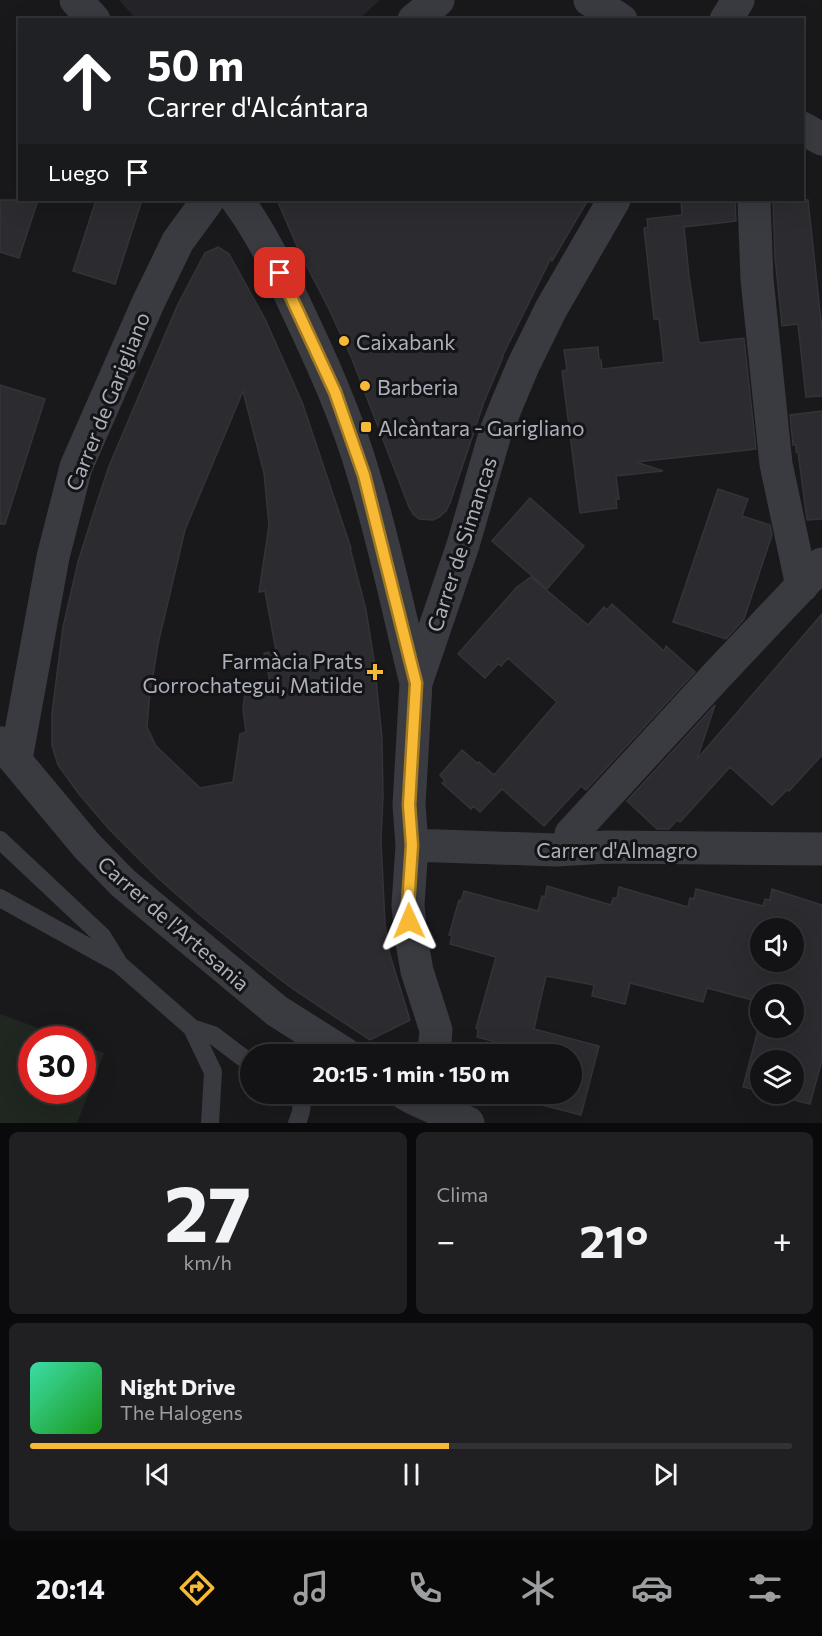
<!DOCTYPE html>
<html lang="es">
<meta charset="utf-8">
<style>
:root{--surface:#131315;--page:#202022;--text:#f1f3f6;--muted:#9d9ea0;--line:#323234;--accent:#f8ba35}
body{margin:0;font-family:Commissioner,sans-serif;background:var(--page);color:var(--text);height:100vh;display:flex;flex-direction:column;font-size:22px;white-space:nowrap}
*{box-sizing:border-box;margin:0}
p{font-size:20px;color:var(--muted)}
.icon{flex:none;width:33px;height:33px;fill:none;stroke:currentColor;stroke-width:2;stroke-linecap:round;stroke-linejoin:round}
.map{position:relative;height:1123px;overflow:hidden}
.panel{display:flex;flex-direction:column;gap:9px;padding:9px;background:#0a0a0c;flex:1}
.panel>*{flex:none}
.top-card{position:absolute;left:18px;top:18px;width:786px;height:183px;border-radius:0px;box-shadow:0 6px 24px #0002,0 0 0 2px var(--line);background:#202124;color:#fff;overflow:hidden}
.fabs{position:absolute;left:750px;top:918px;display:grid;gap:12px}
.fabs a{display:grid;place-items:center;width:54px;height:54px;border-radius:50%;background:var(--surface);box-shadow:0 6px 24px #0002,0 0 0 2px var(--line);font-size:30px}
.speed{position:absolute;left:18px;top:1026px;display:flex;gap:12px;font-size:30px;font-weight:700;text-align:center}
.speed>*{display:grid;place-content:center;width:78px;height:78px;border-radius:50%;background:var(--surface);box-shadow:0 6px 24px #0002,0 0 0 2px var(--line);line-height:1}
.speed .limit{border:9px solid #d22;background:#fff;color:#111}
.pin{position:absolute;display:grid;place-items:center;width:51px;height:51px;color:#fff;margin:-26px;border-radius:12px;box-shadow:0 3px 9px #0006}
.me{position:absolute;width:66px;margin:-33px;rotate:359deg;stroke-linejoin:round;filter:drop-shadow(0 0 4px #0008)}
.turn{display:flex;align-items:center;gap:21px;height:126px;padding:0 30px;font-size:27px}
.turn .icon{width:78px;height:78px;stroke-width:2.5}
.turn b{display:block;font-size:42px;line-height:51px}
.then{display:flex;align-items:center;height:57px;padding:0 30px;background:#0003;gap:12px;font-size:22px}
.big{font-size:45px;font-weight:700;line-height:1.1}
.panel .tile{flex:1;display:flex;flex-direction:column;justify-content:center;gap:9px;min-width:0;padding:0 21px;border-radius:9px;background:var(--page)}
.panel .dial{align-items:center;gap:0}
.dial b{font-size:78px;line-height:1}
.song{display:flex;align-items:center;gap:18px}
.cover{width:72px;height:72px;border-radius:9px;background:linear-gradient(135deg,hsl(160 70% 55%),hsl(120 70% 35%))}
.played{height:6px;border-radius:3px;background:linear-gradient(90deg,var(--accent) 55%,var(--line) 55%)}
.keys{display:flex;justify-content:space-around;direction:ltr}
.heat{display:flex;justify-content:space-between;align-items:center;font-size:33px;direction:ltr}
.panel .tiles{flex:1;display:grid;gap:9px;grid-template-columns:1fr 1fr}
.tile:last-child{grid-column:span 2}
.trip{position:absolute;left:240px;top:1044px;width:342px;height:60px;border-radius:30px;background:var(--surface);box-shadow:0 6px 24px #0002,0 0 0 2px var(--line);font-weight:700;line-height:60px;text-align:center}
.tab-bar{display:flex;height:96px;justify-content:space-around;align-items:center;background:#080808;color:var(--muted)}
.tab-bar .icon{width:42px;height:42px}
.tab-bar .active{color:var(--accent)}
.tab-bar b{font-size:27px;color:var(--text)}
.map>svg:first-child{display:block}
.built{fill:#252529}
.green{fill:#1f2720}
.building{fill:#2c2c30;stroke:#333338;stroke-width:1.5;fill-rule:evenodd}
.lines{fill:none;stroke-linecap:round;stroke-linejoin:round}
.lane{stroke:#3a3b41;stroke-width:18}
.street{stroke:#3a3b41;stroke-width:33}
.route-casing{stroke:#a17922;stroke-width:15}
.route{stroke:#f8ba35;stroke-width:10}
.poi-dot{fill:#f8ba35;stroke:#141417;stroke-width:2}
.labels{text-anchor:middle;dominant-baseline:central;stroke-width:6;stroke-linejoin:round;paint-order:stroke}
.poi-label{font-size:21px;fill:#abb0bb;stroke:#141417;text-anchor:start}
.street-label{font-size:21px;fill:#abb0bb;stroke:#141417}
</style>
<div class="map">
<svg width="822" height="1123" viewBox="0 0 822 1123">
<rect width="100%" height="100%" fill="#19191c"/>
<!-- built -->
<path class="built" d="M119 0H380L359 19 137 20Z"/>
<!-- green -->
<path class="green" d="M0 1014 68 1039 32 1040V1090H82L83 1045 104 1053 77 1123H0Z"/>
<!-- building -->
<path class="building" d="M0 200H38L19 258 0 252Z
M96 200H142L115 284 73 271Z
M277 200H588L552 261 551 258 502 357H503L484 402 450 503 446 511 439 517 433 520 419 519 413 514 409 507 352 359 328 307 300 253Z
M681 200H735L736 221 684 227 689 276 699 343 744 338 756 449 636 462 663 471 616 476 619 499H616L617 508 580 513 562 371 567 370 564 350 598 347 599 360H601L602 369 664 362 659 319H654L644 228 648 227 647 219 682 215Z
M773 200H808L822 330V396L806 397 798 324 782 326 775 257Z
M218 247 229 254 265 319 302 402 351 548H350L366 610 374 660 382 738 383 796 381 840 385 924 390 955 410 1020 370 1040 293 989 269 971 200 915 158 878 108 828 79 794 58 765 52 746V713L63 627 78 562 96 505 109 466 178 304 205 253ZM243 391 264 473 269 525 259 592 265 591 276 651 264 653 270 682 246 686 243 709 246 732 240 734 233 782 200 788 156 746 147 727 149 702 158 644 185 530Z
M0 385 45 399 5 524H0Z
M822 411V519L807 520 798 452H796V445H793L790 415Z
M718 489 748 499 742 516 770 525 772 535 744 619 726 639 673 622Z
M530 498 584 546 547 589 492 541Z
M531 577 588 625 604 607 607 610 612 604 664 651 666 646 695 672 586 790 581 786 544 826 502 789 480 812 473 806 471 809 442 783 445 781 440 775 462 750 477 763 479 762 494 775 557 702 508 658 501 666 498 664 485 678 458 654 517 587Z
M822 614V755L789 791 787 790 772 805 730 767 680 822 677 820 669 829H657L627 801 715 705 697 759Z
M547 886 611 905 613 898H617L619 887 688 907 690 898 694 899 696 889 763 906 765 899 770 900 772 889 822 905V1060L810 1104 770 1094H794V1060H760V1091L743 1087 760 1022V1028H794V994H760V1002L707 988 703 1002 630 983 625 1004 592 996 594 985 546 976 534 1029 599 1046 581 1115 530 1102 532 1094H572V1054H540L477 1037 478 1029 476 1028 496 957 450 944 452 936 449 935 459 900 461 901 464 891 538 911 542 896 545 897ZM760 928H794V962H760Z"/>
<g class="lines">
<!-- lane -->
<path class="lane" d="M0 840 102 936 118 962
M0 898 119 964 192 1028 213 1035 250 1063
M192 1028 213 1072 210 1123
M293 1094C305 1102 302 1111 297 1123"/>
<!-- street -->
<path class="street" d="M76 0 94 20
M590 0 621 20
M414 20 438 0
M726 20 738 0
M802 128 822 139
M237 200C261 232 279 270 296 307 322 362 347 417 364 476 385 544 399 614 416 683
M754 200 757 279 776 464 802 586
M1 743 87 846 123 883 277 1011 345 1054
M16 759 53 557 76 467 148 303 178 241 208 200
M571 834 719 673 822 564
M412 845 556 850 607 847 822 849
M434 1054 436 1030 417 971 411 937 408 905 412 845 409 805 416 683 463 545 495 434 507 404 523 366 551 309 614 200
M406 1094 415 1099 468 1123"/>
</g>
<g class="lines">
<defs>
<path id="route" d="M280 273 335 392 364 475 416 683 409 805 412 845 408 905 409 921"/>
</defs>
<!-- route casing -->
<use href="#route" class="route-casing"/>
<!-- route -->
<use href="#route" class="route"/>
</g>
<!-- markers -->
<g class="poi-dot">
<circle cx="344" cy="341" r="6"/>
<circle cx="365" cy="386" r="6"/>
<rect x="360" y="421" width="12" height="12" rx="3"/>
<path d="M372 663h6v6h6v6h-6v6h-6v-6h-6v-6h6z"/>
</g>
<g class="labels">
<!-- poi labels -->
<g class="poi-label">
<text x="356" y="341">Caixabank</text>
<text x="377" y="386">Barberia</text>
<text x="378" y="427">Alcàntara - Garigliano</text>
<text x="363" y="660" text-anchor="end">Farmàcia Prats<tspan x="363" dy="24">Gorrochategui, Matilde</tspan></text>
</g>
<!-- street labels -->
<g class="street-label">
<text transform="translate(107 401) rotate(-68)">Carrer de Garigliano</text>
<text transform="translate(461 544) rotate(-72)">Carrer de Simancas</text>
<text x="617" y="849">Carrer d'Almagro</text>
<text transform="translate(174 923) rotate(41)">Carrer de l'Artesania</text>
</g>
</g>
</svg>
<div class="fabs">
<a><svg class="icon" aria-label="sound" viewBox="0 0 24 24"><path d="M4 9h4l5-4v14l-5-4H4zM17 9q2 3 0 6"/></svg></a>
<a><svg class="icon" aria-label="search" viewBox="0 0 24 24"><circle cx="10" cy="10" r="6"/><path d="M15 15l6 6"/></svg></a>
<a><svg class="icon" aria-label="layers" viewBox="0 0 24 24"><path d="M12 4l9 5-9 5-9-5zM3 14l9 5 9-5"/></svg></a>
</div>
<div class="speed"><div class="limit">30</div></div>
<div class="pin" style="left:280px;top:273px;background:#d93025"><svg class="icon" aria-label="arrive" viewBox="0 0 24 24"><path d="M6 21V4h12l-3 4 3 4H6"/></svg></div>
<svg class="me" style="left:409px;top:921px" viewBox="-20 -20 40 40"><path d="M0-17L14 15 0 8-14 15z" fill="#f8ba35" stroke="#fff" stroke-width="4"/></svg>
<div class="trip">20:15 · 1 min · 150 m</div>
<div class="top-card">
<div class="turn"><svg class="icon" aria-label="ahead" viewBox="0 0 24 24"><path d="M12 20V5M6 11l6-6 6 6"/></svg><div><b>50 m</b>Carrer d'Alcántara</div></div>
<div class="then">Luego<svg class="icon" aria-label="arrive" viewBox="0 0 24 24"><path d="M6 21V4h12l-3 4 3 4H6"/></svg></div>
</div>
</div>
<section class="panel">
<div class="tiles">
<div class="tile dial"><b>27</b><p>km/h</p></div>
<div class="tile"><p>Clima</p>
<div class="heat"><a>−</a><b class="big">21°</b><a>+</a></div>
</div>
<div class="tile">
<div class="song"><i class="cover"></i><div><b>Night Drive</b><p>The Halogens</p></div></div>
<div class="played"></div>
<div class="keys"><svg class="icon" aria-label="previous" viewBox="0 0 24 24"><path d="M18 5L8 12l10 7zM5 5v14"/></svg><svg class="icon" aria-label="pause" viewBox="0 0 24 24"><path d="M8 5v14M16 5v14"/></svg><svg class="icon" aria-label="next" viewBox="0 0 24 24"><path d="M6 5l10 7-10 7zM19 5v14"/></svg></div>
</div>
</div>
</section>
<nav class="tab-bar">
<b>20:14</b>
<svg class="icon active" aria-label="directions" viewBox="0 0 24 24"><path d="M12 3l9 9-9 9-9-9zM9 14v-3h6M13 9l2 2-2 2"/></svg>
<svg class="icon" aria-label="music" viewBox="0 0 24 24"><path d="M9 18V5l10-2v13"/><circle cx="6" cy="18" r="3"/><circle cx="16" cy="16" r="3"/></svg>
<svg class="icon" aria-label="phone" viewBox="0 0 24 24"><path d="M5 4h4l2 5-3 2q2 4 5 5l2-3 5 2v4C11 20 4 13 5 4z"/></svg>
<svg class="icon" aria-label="climate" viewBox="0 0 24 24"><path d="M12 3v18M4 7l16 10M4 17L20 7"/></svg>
<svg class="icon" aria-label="car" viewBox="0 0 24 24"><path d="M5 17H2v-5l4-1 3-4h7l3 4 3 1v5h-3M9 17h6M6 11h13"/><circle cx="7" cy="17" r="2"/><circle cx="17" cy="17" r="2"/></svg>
<svg class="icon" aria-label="filters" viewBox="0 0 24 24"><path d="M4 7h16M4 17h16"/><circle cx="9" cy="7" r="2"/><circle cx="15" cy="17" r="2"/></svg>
</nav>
